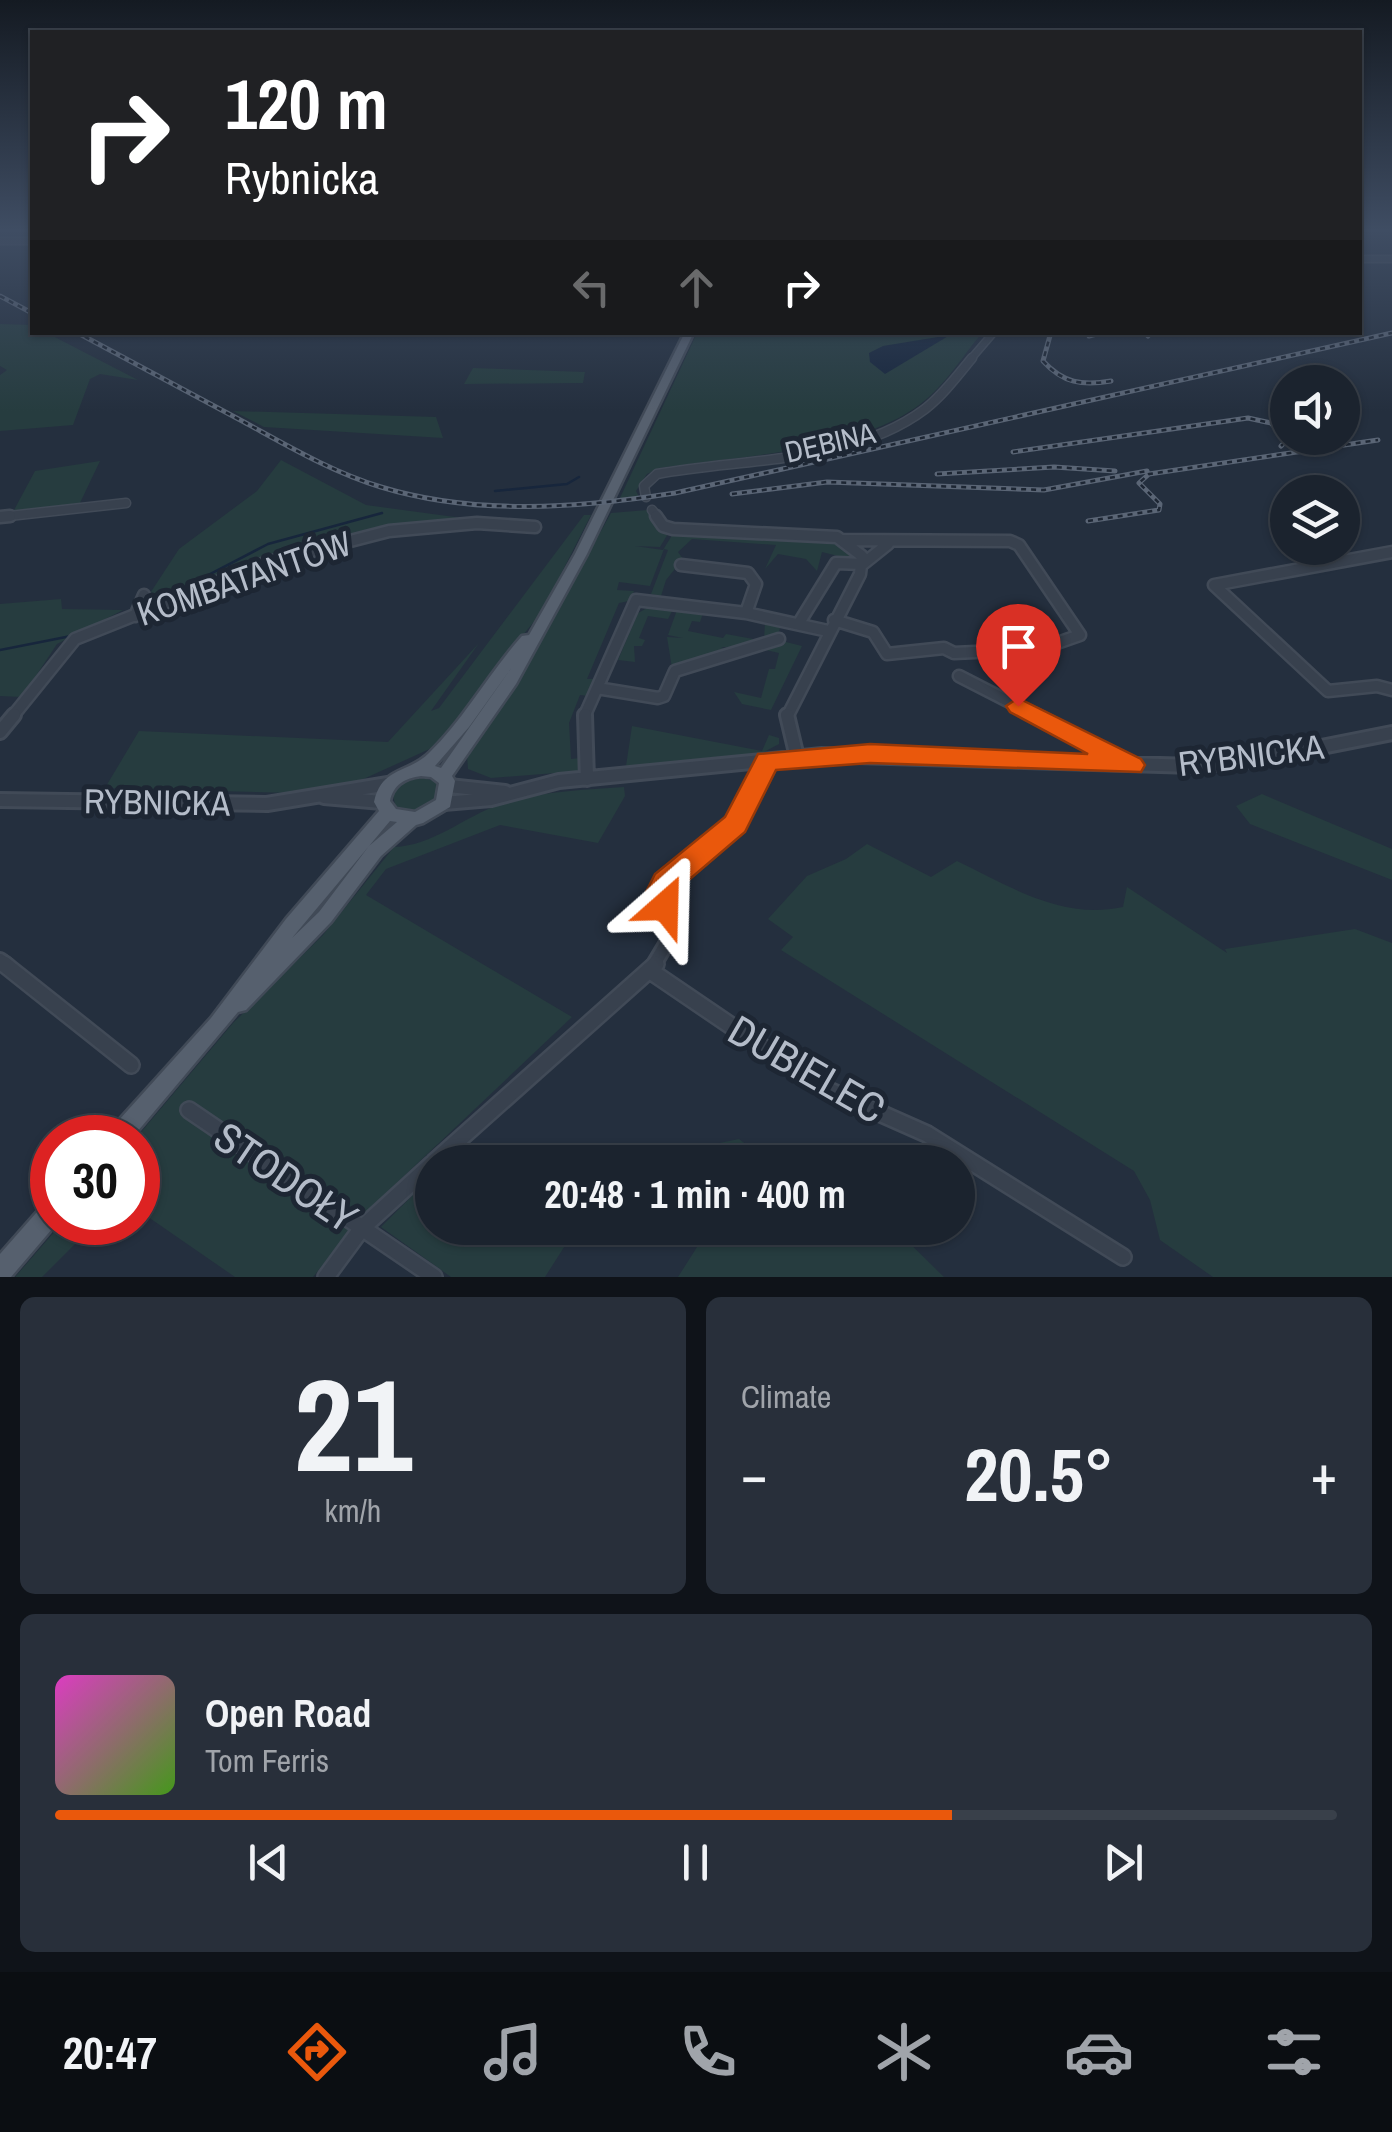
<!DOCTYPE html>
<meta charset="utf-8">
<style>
:root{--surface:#1b232e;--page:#282f3a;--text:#f1f3f6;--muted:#a0a4aa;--line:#39404a;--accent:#ea580c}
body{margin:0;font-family:"Archivo Narrow",sans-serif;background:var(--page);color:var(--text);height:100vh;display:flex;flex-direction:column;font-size:38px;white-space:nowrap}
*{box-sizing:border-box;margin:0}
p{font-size:32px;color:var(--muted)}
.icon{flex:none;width:55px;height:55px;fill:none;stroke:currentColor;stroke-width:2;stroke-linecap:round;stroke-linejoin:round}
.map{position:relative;height:1277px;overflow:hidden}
.details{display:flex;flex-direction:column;gap:20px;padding:20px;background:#0f1319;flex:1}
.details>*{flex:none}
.hud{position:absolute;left:30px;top:30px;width:1332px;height:305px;border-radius:0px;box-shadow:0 2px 8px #0004,0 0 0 2px var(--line);background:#202124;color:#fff;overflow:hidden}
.fabs{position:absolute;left:1270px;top:365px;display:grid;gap:20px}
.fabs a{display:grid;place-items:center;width:90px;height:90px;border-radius:50%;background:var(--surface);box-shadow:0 2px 8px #0004,0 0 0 2px var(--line);font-size:50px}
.speed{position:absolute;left:30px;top:1115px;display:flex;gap:20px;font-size:50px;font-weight:700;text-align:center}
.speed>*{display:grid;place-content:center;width:130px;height:130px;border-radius:50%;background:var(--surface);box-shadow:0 2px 8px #0004,0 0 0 2px var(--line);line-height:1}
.speed .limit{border:15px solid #d22;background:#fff;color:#111}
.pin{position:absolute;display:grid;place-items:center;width:85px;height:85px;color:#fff;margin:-102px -42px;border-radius:50% 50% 50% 0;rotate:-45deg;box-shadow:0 0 10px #0007}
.pin .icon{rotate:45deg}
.me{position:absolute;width:110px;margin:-55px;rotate:25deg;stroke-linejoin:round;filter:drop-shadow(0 0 8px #0008)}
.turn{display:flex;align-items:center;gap:35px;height:210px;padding:0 30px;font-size:45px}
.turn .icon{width:130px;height:130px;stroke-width:2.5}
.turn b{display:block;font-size:70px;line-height:85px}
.lanes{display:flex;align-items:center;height:95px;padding:0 30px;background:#0003;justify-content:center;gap:50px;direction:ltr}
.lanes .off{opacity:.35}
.big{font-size:75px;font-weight:700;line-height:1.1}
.details .widget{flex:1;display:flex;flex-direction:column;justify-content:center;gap:15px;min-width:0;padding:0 35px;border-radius:15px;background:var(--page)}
.details .dial{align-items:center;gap:0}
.dial b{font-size:130px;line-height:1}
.song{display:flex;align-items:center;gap:30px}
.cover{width:120px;height:120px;border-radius:15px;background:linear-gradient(135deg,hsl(310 70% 55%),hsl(100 70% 35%))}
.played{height:10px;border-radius:5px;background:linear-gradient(90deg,var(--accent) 70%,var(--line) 70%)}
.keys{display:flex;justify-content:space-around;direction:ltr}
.heat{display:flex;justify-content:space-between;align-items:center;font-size:55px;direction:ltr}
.details .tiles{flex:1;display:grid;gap:20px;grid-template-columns:1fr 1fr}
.widget:last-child{grid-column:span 2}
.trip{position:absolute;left:415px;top:1145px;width:560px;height:100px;border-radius:50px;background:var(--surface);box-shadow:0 2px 8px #0004,0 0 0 2px var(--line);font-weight:700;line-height:100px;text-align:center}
.menu{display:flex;height:160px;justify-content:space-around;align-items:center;background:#0b0e12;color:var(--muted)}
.menu .icon{width:70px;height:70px}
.menu .selected{color:var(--accent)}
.menu b{font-size:45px;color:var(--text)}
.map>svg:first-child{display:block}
.green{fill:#263c3f}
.water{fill:#17263c}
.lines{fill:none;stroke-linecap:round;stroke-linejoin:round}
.stream{stroke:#17263c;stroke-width:2.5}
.minor-far4-casing{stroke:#414a57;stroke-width:9}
.minor-far3-casing{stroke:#414a57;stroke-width:11}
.minor-far2-casing{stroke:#414a57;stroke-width:15}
.minor-far1-casing{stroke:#414a57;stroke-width:18}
.minor-casing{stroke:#414a57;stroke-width:20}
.major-casing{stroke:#414a57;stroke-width:5}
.minor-far4{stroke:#38414e;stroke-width:6}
.minor-far3{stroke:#38414e;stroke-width:8}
.minor-far2{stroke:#38414e;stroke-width:10}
.minor-far1{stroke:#38414e;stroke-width:12}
.minor{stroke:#38414e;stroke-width:15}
.major{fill:#56606e;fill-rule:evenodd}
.rail-casing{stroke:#5a6575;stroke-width:5}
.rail{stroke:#1d2633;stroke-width:2.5;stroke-dasharray:5;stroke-linecap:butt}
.route{fill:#ea580c;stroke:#983908;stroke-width:2.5}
.labels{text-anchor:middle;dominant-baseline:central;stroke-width:10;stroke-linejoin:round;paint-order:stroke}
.far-street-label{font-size:30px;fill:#b4bcc9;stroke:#1d2633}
.street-label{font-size:35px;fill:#b4bcc9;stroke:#1d2633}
.near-street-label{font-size:42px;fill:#b4bcc9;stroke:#1d2633}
</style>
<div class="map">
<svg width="1392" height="1277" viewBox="0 0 1392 1277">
<rect width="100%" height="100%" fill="#242f3e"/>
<!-- green -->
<path class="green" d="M0 324 32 325V332L47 333 138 380 100 374 90 379 73 425 0 431V375L7 370 0 366Z
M697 333H982C961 358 943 389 915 408 851 452 737 456 660 468L647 474 636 491 639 497 619 500Z
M473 368 585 372 583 383 464 384Z
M233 411 436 417 443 438 264 427Z
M281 460 366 505 462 518 328 539 151 603 145 601 179 549 257 491Z
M100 461 79 505 13 512 35 471Z
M647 510 656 527 669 532 660 547 635 546 663 550 674 532 831 541 850 551 855 561 839 560 838 556 822 552 817 571 806 559 778 554 765 569 776 545 692 539 678 552 683 559 666 580 661 596 651 594 668 550 664 549 650 586 619 582 617 590 634 591 629 601 619 603 587 679H596L589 696 580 695 569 723 571 759 581 758V771L491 778 468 769 467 755 517 683 611 513Z
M584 515H591L541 613 481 686 448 739 434 747 359 781 292 793 105 788 139 731 388 742 479 643 431 711 439 708Z
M61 599 62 609 123 610 57 644 22 697 0 696V604Z
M651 606 673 609 668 619 648 616 639 638 645 640 642 646H634L635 662 618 660 638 613Z
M677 610 703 613 700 622 692 621 688 631 723 638 726 634 764 641 765 622 781 625 777 637 740 648 721 647 730 651 672 668 667 637 683 638 668 635Z
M782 641 802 646 771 710 742 704 734 692 761 698 769 669H775L779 653 766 650 767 646Z
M632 726 762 751 769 735 779 738V744L762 753 626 766Z
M417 776 438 782V799L418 812 396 808 392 792 402 781Z
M624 787 625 796 598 843 500 825 386 869 366 895 572 1017 364 1214 313 1277H235L138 1210 136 1138 233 1023 323 935 394 847C433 846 465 816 501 804 542 791 582 790 624 787Z
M1262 794 1392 849V880L1250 824 1236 806Z
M867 844 931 877 957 861C1011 887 1062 920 1123 907L1127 887 1227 953 1225 949 1355 929 1392 943V1277H1213L1160 1240 1150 1200 1134 1171 781 950 793 937 768 919 807 876 846 859Z
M739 1139 769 1162H674L700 1147Z
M432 1176V1228H548L568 1241 545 1277H451L381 1227Z
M62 1223H96L42 1277H15Z
M684 1228H894L944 1277H678L699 1244Z"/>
<!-- water -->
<path class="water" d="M950 335 885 374 870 362 869 353 883 346Z"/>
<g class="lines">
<!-- stream -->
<path class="stream" d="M495 491 567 484 579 477
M162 599 268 544 382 513
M79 632 127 613
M0 650 71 636"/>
<defs>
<path id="minor-far4" d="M0 241H32
M1360 259H1392
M970 360 994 332"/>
<path id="minor-far3" d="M646 497 644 486 657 474C744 458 852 464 925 409 943 395 958 375 972 358
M652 510 658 518
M0 517 126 503"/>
<path id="minor-far2" d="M656 516 663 526 673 529 837 537 862 556 860 574 787 717
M0 517 10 516
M681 565 748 573 756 584 746 613
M1214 585 1328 691 1377 686 1392 690
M1214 585 1392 552
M135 616 144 595
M834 620 873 632 887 654 944 648 954 653 1040 649 1080 635 1019 545 1010 541 843 540
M799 623 836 563 863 564 888 544
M779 639 675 671 664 696 658 698 597 688 636 600 746 613 828 631
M959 676 1039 717
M12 717 75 639 265 563 389 531 477 523 535 527
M584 717 597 688"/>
<path id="minor-far1" d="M585 715 587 779
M787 715 797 757
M1034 715 1127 762
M0 732 14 715
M449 786 505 792
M324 797 382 802
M0 800 267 804 388 784
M444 803 491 799 559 781 822 755 1194 766 1261 759 1392 733
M0 960 8 966
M653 966 671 936 661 892 665 883 735 825 768 761"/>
<path id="minor" d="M4 964 131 1065
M649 970 821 1087 927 1134 1123 1257
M189 1110 434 1277
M434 1162 656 964
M326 1277 362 1228 432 1164"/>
<path id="major" d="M685 332H694L587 554 516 684 452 776 455 781 450 807 423 823 416 825 381 856 331 922 246 1010 238 1012 132 1138H108L110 1130 211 1018 286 919 379 811 374 802C382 766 408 774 429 753 465 718 489 673 522 636L529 635 575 554ZM512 667 441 768 435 766 469 727ZM421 776 431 777 439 783 436 800 415 812 396 809 390 801C393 785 405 778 421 776ZM390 821 397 822 369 846 319 912 292 938Z
M52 1201V1222H58L11 1277H0V1254L44 1204Z"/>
</defs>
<!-- minor-far4 casing -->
<use href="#minor-far4" class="minor-far4-casing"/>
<!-- minor-far3 casing -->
<use href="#minor-far3" class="minor-far3-casing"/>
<!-- minor-far2 casing -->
<use href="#minor-far2" class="minor-far2-casing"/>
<!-- minor-far1 casing -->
<use href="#minor-far1" class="minor-far1-casing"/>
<!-- minor casing -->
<use href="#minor" class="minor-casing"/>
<!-- major casing -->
<use href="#major" class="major-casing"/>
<!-- minor-far4 -->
<use href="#minor-far4" class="minor-far4"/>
<!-- minor-far3 -->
<use href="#minor-far3" class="minor-far3"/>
<!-- minor-far2 -->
<use href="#minor-far2" class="minor-far2"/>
<!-- minor-far1 -->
<use href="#minor-far1" class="minor-far1"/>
<!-- minor -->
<use href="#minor" class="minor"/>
<!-- major -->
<use href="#major" class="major"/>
<defs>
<path id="rail" d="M0 296 32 313
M76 332C132 362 188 392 244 422 288 446 332 472 381 487 476 516 578 508 675 493L1392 333
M1051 332 1043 361C1063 383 1082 386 1111 381
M1144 332 1148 336
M1306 332H1336
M1089 336 1104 332
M1013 452 1248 418 1271 423 1287 440 1281 446
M937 474 1054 467 1115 471
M732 494 827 482 1044 490 1147 471
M1088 521 1159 510 1160 504 1139 483 1149 474 1378 440"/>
</defs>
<!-- rail casing -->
<use href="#rail" class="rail-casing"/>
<!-- rail -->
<use href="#rail" class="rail"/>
</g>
<!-- sky -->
<linearGradient id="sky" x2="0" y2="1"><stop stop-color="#141a22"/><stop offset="0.56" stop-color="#3f4d63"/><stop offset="1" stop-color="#3f4d63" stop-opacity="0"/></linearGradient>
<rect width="1392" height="411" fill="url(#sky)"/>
<!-- route -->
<path class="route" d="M1018 698 1141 759 1145 765 1141 772 870 763 776 770 745 832 677 890 680 906 676 915 665 918 655 915 646 892 655 874 725 817 758 754 870 744 1088 754 1010 712 1006 706Z"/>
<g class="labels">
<!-- far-street labels -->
<g class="far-street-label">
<text transform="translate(830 442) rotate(-13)">DĘBINA</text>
</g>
<!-- street labels -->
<g class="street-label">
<text transform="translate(244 578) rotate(-19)">KOMBATANTÓW</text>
<text transform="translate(1251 755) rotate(-7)">RYBNICKA</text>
<text transform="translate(157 802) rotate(1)">RYBNICKA</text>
</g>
<!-- near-street labels -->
<g class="near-street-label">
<text transform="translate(807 1069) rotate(30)">DUBIELEC</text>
<text transform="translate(286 1177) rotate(34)">STODOŁY</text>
</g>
</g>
</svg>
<div class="fabs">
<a><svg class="icon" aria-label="sound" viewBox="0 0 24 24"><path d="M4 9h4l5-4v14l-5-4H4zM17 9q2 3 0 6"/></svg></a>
<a><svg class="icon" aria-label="layers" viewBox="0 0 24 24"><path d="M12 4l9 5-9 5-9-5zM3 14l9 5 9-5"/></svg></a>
</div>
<div class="speed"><div class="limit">30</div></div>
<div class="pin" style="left:1018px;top:706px;background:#d93025"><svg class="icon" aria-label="arrive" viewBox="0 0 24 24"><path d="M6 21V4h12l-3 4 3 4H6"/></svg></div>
<svg class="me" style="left:665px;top:906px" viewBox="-20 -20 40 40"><path d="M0-17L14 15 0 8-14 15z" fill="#ea580c" stroke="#fff" stroke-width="4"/></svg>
<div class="trip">20:48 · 1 min · 400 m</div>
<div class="hud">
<div class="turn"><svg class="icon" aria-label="right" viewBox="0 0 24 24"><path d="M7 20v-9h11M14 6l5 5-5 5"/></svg><div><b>120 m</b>Rybnicka</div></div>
<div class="lanes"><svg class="icon off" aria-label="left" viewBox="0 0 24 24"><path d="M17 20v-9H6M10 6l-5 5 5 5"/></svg><svg class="icon off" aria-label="ahead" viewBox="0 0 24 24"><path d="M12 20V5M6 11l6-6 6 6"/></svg><svg class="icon" aria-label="right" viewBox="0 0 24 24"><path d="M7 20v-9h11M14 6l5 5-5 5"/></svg></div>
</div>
</div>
<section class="details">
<div class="tiles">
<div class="widget dial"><b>21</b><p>km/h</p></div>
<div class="widget"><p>Climate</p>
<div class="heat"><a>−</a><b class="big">20.5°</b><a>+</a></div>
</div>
<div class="widget">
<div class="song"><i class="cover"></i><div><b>Open Road</b><p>Tom Ferris</p></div></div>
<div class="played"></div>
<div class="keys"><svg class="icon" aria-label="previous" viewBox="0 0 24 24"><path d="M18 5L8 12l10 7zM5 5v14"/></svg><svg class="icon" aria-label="pause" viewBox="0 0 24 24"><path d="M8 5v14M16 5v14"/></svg><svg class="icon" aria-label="next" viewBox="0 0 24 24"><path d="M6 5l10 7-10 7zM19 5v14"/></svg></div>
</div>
</div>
</section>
<nav class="menu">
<b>20:47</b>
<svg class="icon selected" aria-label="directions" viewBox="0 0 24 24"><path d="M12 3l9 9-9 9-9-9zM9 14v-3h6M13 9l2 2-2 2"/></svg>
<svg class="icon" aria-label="music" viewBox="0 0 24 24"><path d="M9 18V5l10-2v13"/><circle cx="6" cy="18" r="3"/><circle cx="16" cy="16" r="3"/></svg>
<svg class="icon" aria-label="phone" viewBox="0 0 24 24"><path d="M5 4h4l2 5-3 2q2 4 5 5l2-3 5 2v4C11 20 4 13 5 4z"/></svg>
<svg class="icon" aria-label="climate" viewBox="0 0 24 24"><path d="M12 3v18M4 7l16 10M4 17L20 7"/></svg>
<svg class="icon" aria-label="car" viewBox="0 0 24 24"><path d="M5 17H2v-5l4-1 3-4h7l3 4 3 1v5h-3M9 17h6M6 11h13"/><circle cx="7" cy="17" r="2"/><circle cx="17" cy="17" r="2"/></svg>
<svg class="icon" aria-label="filters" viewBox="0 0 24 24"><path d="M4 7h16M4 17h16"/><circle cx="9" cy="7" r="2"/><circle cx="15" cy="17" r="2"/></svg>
</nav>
